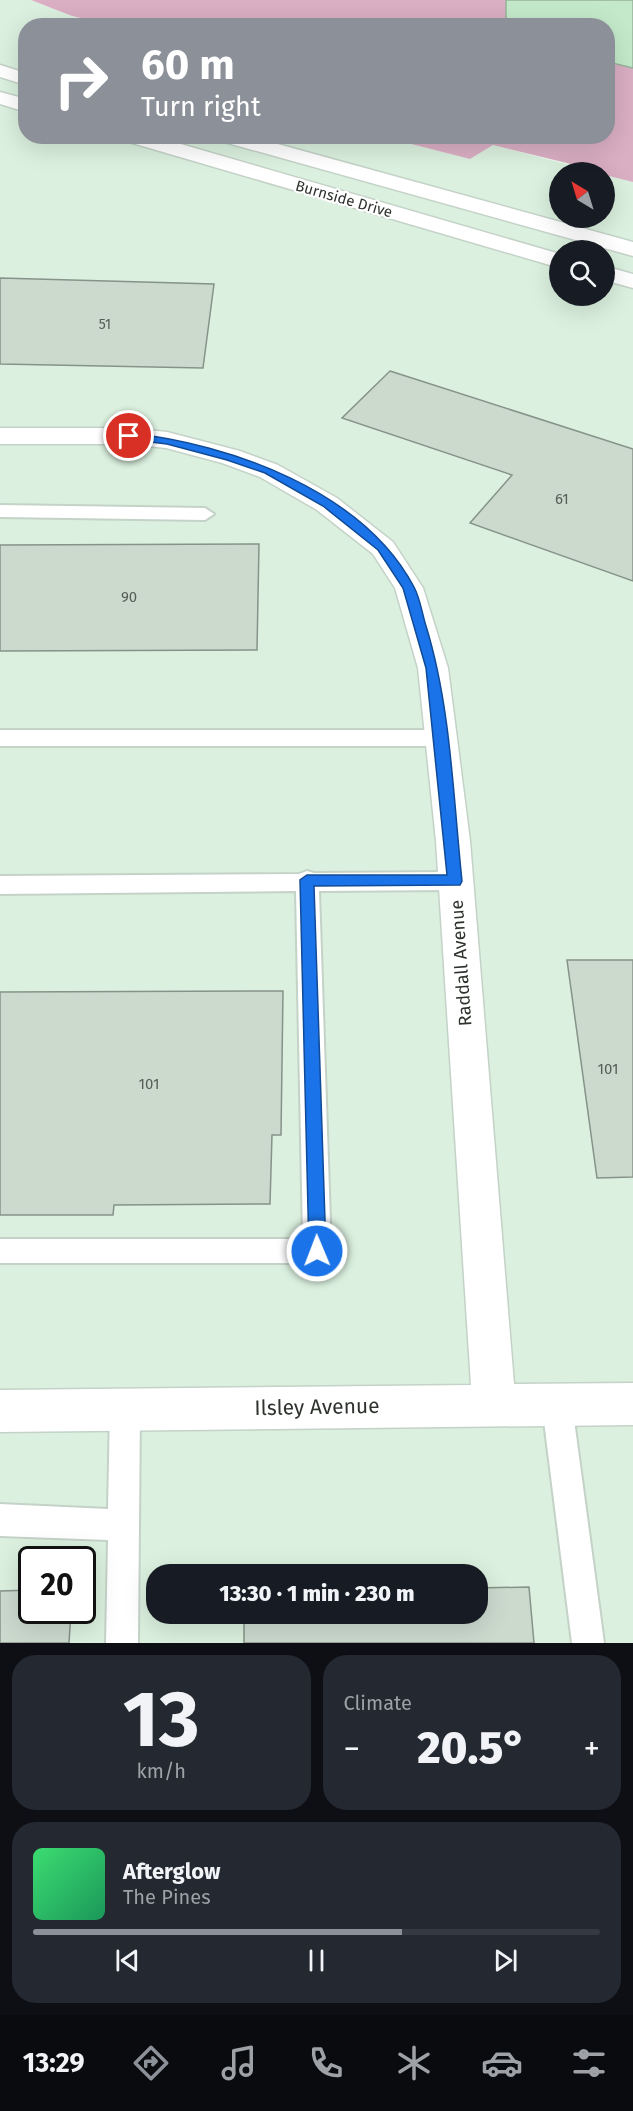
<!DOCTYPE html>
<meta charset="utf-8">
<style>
:root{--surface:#171b24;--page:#242831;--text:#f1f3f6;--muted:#9ea1a6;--line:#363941;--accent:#8c9099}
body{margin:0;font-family:"Fira Sans",sans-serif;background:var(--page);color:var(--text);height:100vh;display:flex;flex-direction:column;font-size:22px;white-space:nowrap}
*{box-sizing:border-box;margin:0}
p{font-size:20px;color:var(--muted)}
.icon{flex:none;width:33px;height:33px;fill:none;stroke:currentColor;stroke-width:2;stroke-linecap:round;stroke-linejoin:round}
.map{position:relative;height:1643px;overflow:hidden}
.panel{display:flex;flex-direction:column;gap:12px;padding:12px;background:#0d0f14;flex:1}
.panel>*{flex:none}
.hud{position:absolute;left:18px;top:18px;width:597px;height:126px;border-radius:24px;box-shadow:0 6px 24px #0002;background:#8c9099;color:#fff;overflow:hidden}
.needle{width:39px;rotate:322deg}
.fabs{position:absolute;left:549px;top:162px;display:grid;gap:12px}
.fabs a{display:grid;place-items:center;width:66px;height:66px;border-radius:50%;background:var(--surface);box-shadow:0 6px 24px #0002;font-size:30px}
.speed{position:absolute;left:18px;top:1546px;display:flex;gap:12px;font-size:30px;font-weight:700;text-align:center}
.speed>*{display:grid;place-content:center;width:78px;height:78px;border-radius:50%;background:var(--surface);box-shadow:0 6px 24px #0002;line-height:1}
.speed .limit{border:3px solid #111;border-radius:9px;background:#fff;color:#111}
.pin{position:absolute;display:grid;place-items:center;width:51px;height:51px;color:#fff;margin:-26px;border:3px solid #fff;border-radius:50%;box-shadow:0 2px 6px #0007}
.me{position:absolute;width:66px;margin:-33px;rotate:359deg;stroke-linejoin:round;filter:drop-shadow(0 0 4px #0008)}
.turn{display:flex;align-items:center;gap:21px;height:126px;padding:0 24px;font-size:27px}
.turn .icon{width:78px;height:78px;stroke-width:2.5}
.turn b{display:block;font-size:42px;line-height:51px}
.big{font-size:45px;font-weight:800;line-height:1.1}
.panel .tile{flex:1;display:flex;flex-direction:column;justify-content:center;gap:9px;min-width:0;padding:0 21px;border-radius:24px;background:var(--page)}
.panel .dial{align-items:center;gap:0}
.dial b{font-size:78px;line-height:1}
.song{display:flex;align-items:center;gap:18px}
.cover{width:72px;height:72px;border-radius:9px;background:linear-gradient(135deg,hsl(140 70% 55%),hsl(150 70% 35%))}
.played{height:6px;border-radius:3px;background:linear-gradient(90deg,var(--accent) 65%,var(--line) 65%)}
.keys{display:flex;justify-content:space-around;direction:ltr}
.heat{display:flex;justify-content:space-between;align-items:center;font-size:33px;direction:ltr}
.panel .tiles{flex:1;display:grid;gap:12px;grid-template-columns:1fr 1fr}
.tile:last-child{grid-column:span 2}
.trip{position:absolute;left:146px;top:1564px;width:342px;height:60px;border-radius:24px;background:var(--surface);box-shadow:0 6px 24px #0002;font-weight:800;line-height:60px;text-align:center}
.tabs{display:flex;height:96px;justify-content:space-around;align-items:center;background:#090b0e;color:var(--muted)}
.tabs .icon{width:42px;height:42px}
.tabs .selected{color:var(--accent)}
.tabs b{font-size:27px;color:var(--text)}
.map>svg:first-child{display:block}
.built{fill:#dbf0df;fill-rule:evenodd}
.forest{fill:#daaec3}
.water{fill:#c3e9ca;stroke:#96b29b;stroke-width:1.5}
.building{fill:#ccdace;stroke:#869388;stroke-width:1.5}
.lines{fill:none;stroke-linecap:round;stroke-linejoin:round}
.lane-casing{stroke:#c4d2c7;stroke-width:4}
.secondary-casing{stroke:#c4d2c7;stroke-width:3}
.lane{fill:#fff;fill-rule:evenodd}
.secondary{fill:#fff;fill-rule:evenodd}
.route{fill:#1a73e8;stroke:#114b97;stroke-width:1.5}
.labels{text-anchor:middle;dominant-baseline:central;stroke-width:4.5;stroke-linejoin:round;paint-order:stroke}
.far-number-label{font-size:14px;fill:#565d56}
.far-street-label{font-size:15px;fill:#2e332e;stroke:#fff}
.number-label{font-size:15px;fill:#565d56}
.street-label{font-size:18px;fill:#2e332e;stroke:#fff}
.near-street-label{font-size:21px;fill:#2e332e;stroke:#fff}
</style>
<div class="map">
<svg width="633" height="1643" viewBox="0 0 633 1643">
<rect width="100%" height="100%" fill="#edfbef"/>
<!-- built -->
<path class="built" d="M0 0H31L72 16 115 25 26 26V136L384 137 470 159 493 145 596 172H560V218H604L605 175 633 182V1643H0ZM560 250H604V296H560ZM32 1560H82V1611H32ZM156 1575H477V1614H156Z"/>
<!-- forest -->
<path class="forest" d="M31 0H506V18L521 25 115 26 72 16Z
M608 62 633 68V182L605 175 604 172 493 145 470 159 384 137 608 136Z"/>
<!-- water -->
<path class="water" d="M506 0H633V68L608 62V26L521 25 506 18Z"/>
<!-- building -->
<path class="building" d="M0 278 214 284 203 368 0 364Z
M390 371 633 449V581L470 523 512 475 342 418Z
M259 544 257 650 0 651V545Z
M567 960H633V1177L597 1178Z
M283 991 281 1135H272L270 1204 114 1205 113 1215H0V992Z
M529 1587 534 1643H244V1614H477V1588Z
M32 1590V1611H71L69 1643H0V1591Z"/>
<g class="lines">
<defs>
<path id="lane" d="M0 505 205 508 214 514 205 520 0 517Z
M0 730H440L448 733 451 738 448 743 440 746H0Z
M307 871 314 873 455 872 463 875 467 881 463 887 455 890 319 891 331 1251 327 1260 317 1263H0V1239H303L296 891 0 894V876L299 874Z
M557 1391 567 1395 572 1405 604 1643H572L542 1405 547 1395Z
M125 1396 135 1400 140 1410 138 1643H106L108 1540 0 1536V1504L108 1509 110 1410 115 1400Z"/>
<path id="secondary" d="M0 65 26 73V85L0 77Z
M0 92 26 99V112L0 104Z
M119 136H153L560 254V268L122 140Z
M214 136H249L633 242V256L217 140Z
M604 266 633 274V288L604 280Z
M0 428H129L167 432 240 451 278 465 337 498 393 542 423 588 448 668 470 841 514 1384 633 1383V1425L0 1432V1390L471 1385 436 841 418 668 395 588 373 554 317 510 260 477 222 463 166 448 129 444H0Z"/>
</defs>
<!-- lane casing -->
<use href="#lane" class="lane-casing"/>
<!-- secondary casing -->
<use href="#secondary" class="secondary-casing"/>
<!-- lane -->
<use href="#lane" class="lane"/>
<!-- secondary -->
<use href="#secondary" class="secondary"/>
</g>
<!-- route -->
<path class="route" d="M129 433C231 444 363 491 414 587 420 598 422 613 426 626 451 707 453 796 462 881L460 885 314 886 326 1251 323 1257 317 1259 311 1257 309 1251 300 880 307 875H447L426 668 403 588 378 550 323 506 265 473 227 460 167 444 126 439V434Z"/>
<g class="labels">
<!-- far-number labels -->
<g class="far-number-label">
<text x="105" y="324">51</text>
</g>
<!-- far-street labels -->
<g class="far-street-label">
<text transform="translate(344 199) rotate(16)">Burnside Drive</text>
</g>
<!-- number labels -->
<g class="number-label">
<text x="562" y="499">61</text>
<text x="129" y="597">90</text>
<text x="608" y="1069">101</text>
<text x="149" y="1084">101</text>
</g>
<!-- street labels -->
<g class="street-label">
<text transform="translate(461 963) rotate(-94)">Raddall Avenue</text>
</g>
<!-- near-street labels -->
<g class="near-street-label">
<text transform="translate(317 1407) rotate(-1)">Ilsley Avenue</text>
</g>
</g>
</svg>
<div class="fabs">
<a><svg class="needle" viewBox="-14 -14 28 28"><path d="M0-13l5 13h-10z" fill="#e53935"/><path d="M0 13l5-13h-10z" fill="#9ea1a6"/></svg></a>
<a><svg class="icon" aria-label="search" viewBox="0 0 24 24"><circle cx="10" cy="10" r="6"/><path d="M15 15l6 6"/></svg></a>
</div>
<div class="speed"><div class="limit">20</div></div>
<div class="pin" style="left:129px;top:436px;background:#d93025"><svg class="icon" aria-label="arrive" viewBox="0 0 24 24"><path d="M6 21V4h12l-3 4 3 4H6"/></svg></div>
<svg class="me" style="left:317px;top:1251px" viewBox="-20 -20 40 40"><circle r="17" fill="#1a73e8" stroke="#fff" stroke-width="3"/><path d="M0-11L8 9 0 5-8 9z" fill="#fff"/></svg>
<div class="trip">13:30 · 1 min · 230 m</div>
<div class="hud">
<div class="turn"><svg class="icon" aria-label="right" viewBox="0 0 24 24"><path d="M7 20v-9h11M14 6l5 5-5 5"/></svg><div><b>60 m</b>Turn right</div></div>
</div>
</div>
<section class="panel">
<div class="tiles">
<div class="tile dial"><b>13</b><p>km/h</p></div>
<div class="tile"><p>Climate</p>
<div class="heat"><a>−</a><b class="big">20.5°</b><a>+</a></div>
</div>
<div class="tile">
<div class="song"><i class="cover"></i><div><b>Afterglow</b><p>The Pines</p></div></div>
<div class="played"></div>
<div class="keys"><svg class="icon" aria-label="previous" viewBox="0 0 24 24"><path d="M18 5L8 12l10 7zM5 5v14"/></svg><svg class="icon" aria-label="pause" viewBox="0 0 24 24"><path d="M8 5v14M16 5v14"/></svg><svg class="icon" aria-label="next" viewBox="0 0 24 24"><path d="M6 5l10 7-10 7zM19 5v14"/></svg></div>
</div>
</div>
</section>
<nav class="tabs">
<b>13:29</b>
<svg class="icon selected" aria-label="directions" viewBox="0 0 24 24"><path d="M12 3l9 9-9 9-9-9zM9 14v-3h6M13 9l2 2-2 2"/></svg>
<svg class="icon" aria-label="music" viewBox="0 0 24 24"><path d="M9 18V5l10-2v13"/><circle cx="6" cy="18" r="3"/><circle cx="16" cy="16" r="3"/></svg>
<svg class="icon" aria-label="phone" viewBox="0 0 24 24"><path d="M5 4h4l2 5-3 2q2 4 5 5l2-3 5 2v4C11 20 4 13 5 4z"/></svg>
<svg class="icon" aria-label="climate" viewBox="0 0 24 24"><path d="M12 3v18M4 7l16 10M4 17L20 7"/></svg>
<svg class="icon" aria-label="car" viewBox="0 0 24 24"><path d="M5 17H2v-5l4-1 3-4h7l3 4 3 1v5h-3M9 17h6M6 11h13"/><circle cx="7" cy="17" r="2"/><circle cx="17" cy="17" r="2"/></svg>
<svg class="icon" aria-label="filters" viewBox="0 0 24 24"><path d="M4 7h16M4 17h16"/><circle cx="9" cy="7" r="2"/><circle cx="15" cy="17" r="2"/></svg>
</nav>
